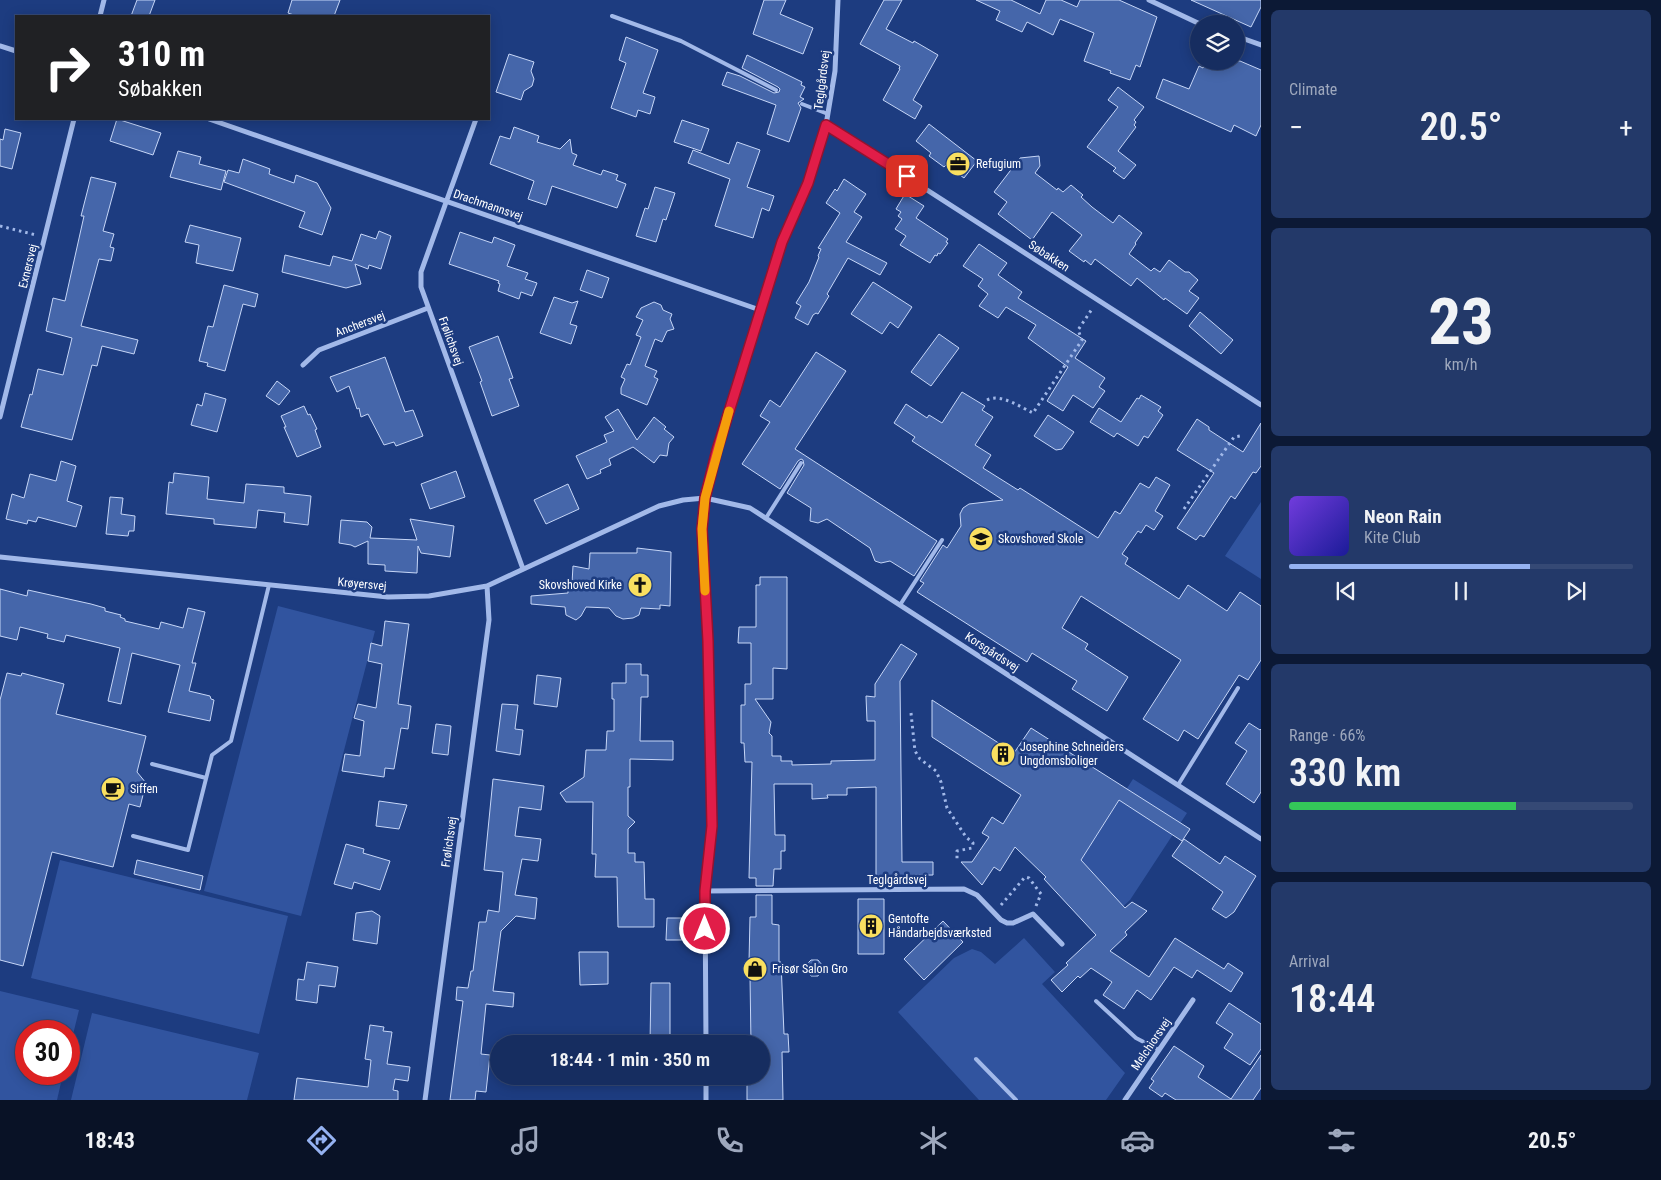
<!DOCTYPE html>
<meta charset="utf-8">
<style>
:root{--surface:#162d60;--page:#233969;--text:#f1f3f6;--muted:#9ea8bd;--line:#354975;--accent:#95b2f1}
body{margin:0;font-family:"Roboto Condensed",sans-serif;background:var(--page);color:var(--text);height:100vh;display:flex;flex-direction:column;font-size:19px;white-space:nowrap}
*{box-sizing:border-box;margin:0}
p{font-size:16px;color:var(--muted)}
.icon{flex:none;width:28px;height:28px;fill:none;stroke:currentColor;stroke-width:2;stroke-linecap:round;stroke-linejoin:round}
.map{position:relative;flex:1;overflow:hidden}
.sheet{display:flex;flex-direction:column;gap:10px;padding:10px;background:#0c1935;width:400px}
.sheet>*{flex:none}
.guide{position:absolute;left:15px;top:15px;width:475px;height:105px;border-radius:0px;box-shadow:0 2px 12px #0003,0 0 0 1px var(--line);background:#202124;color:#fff;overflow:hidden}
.buttons{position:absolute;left:1190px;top:15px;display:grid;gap:10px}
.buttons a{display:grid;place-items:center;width:55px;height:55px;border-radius:50%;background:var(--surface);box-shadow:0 2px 12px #0003,0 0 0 1px var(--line);font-size:25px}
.speed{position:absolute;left:15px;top:1020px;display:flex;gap:10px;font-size:25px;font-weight:700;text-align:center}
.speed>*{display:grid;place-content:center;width:65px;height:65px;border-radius:50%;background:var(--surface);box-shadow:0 2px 12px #0003,0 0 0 1px var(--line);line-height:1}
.speed .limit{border:8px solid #d22;background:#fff;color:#111}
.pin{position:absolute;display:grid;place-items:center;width:42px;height:42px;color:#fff;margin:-21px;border-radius:10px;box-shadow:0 2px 8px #0006}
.me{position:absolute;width:55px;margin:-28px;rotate:0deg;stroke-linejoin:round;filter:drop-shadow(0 0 4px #0008)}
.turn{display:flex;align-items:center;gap:18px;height:105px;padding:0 20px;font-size:22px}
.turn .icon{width:65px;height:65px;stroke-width:2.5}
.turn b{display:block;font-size:35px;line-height:42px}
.big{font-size:38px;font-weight:600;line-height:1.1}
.sheet .tile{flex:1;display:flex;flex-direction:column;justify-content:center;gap:8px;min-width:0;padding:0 18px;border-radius:8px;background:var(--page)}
.sheet .dial{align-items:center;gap:0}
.dial b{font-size:65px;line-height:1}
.song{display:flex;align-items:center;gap:15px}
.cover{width:60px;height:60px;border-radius:8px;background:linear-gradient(135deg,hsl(260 70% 55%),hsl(240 70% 35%))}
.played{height:5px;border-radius:2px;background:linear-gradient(90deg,var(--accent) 70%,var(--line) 70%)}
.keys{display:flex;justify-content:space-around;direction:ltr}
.heat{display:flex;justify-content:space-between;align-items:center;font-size:28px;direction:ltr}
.charge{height:8px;border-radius:4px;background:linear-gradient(90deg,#34c759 66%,var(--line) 0)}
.trip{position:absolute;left:490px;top:1035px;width:280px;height:50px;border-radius:25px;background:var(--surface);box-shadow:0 2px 12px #0003,0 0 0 1px var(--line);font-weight:600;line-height:50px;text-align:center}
.menu{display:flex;height:80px;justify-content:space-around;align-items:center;background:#091226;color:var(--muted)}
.menu .icon{width:35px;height:35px}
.menu .on{color:var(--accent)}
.menu b{font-size:22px;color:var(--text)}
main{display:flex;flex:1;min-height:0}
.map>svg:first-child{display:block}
.green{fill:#31549f}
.building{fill:#4566aa;stroke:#c6d6f7}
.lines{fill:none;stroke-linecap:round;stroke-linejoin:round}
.path{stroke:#a2b9e9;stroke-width:3;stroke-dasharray:2.5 4;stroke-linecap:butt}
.service{stroke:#a2b9e9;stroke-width:4}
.minor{stroke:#a2b9e9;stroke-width:5}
.route-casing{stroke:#92132f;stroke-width:12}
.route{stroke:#e11d48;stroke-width:9}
.slow{stroke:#f59e0b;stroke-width:9}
.labels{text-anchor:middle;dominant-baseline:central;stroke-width:5;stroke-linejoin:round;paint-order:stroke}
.street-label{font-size:12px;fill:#fff;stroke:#1d3c80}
.poi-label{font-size:12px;fill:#fff;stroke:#1d3c80;text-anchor:start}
</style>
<main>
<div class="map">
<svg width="1261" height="1100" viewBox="0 0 1261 1100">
<rect width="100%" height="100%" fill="#1d3c80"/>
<!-- green -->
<path class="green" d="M1261 502V579L1225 556Z
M278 606 375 631 301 916 204 891Z
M1133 779 1187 813 1130 900 1117 912 1115 910 1117 899 1081 860Z
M60 860 288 916 259 1034 31 978Z
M1024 938 1055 972 1042 984 1125 1073 1106 1100H979L898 1012 954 958 972 949 981 952 995 964Z
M0 991 79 1010 69 1051V1031H26V1074H63L57 1100H0Z
M92 1013 259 1053 247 1100H71Z"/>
<!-- building -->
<path class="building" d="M137 0H155L149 16H131Z
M292 0H340L334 16H297L288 13Z
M764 0H786L780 14 813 28 803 54 753 34Z
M884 0H902L886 29 913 43 914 41 938 55 913 100 922 106 915 119 883 100 900 69H899L900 66 860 44Z
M976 0H1011L1040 14 1046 0H1061L1077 7 1080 0H1119L1157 17 1140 67 1136 65 1130 80 1110 73 1111 71 1084 61 1094 33 1060 19 1053 35 1027 22 1022 32 996 20 1000 11Z
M1191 0H1261V7L1251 27Z
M626 37 658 50 643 93 655 97 650 114 638 110 636 117 611 108 626 63 619 60Z
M509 54 534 62 531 71 534 79 532 86 524 91 521 100 496 92Z
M747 55 802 82 801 85 805 87 800 97 804 99 798 103 801 108 789 142 767 134 776 105 722 85 727 72 740 76 774 93 779 92 780 89 778 87 742 68Z
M1206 61H1240L1261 70V125L1256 136 1234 125 1231 132 1156 98 1163 79 1189 89 1199 66 1203 68Z
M1118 87 1144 107 1134 120 1136 122 1134 125 1136 127 1118 151 1136 165 1124 179 1113 171 1116 168 1087 147 1118 107 1108 100Z
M117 119 161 133 153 155 110 141Z
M682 120 709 129 701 151 674 142Z
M929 124 977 161 964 178 946 165 944 167 929 156 931 153 916 141Z
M514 127 539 136 537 142 560 149 570 139 572 153 577 155 573 165 601 175 603 170 618 175 616 180 626 184 617 208 552 186 546 205 528 199 534 181 490 164 500 136 510 139Z
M5 129 21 133 12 169 0 166V139L3 140Z
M737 142 760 150 747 187 774 196 769 211 762 208 753 238 715 226 730 179 688 163 693 150 729 164Z
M178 151 201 157 199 164 226 171 221 190 170 177Z
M1039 156 1040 166 1035 173 1057 190 1058 188 1063 192 1071 185 1083 195 1081 197 1092 207 1113 223 1119 215 1142 233 1135 243 1136 244 1129 254 1151 271 1154 268 1160 272 1169 260 1185 272H1189L1198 280 1189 291 1199 298 1187 314 1165 298 1164 300 1137 278 1131 286 1095 259 1091 265 1085 260 1084 262 1069 251 1082 235 1052 212 1032 240 998 214 1007 202 994 192 1020 158Z
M243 159 270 169 269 174 294 183 296 175 317 183 331 208 322 235 299 227 305 212 224 182 228 170 239 173Z
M91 177 116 183 103 231 114 234 110 247 114 248 111 261 99 259 81 326 138 340 134 354 102 346 97 366 92 365 72 440 21 427 30 394 32 395 38 369 63 375 72 338 46 331 53 298 65 301 84 216H81Z
M844 179 866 194 854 212 862 217 846 242 887 263 880 275 848 258 827 294 829 296 818 314 816 313 813 315 808 325 795 318 801 306 796 303 809 282 819 257 818 256 821 249 818 248 840 213 826 203 835 189 837 191Z
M655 187 675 193 666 220 663 219 656 242 636 236 645 208 648 209Z
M905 194 924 206 916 218 948 239 946 242 948 243 940 254 938 253 937 256 935 255 930 263 900 245 906 236 895 229 902 219 898 216 901 212 896 209Z
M190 225 241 238 233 271 196 263 199 245 185 242Z
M379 231 391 236 381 269 369 265 368 269 355 264 361 284 346 288 282 272 285 255 330 266 333 256 352 261 361 234 376 239Z
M460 232 492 243 494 237 515 245 507 266 528 273 525 279 537 283 532 296 521 292 519 299 498 291 500 284 498 283 499 281 449 264Z
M979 244 1007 263 998 275 1022 292 1018 298 1086 341 1075 358 1105 378 1099 387 1105 391 1093 408 1073 395 1063 411 1047 401 1068 367 1028 338 1036 325 1006 307 998 318 979 306 988 294 978 286 983 279 963 266Z
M587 270 609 278 602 298 580 290Z
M873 282 912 307 898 328 890 322 882 334 851 314Z
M224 285 258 294 255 307 243 304 225 371 207 366 208 363 199 361 208 326 213 327Z
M554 297 572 303 578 301 570 324 577 326 571 344 540 333Z
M654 302 661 305 663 310 672 314 670 319 674 329 667 331 662 342 655 339 645 366 657 371 654 377 658 379 647 405 621 394V388L625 379 621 377 627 364 630 365 641 337 636 335 643 320 636 317 641 308Z
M1200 312 1233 340 1221 354 1189 326Z
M939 334 959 348 931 386 911 372Z
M498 336 513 378 509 379 519 406 492 416 480 382 482 381 469 347Z
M816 352 846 371 795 449 937 541 914 576 890 561 881 563 875 561 870 548 827 519 818 523 810 521 811 508 787 493 804 465 803 460 801 459 798 461 780 489 742 464 770 422 760 416 770 400 780 407Z
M385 357 405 412 413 410 423 436 396 446 394 442 384 445 368 414 361 417 359 408 357 409 349 386 337 392 330 377Z
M277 381 290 391 279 405 266 396Z
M962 392 985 406 982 410 993 417 975 445 991 455 983 468 1018 490 1020 488 1098 538 1115 511 1120 514 1140 483 1149 488 1156 477 1170 485 1155 511 1163 516 1154 530 1146 525 1141 533 1138 531 1122 554 1128 558 1125 564 1179 599 1188 585 1227 611 1240 592 1261 606V660L1248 680 1239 675 1198 739 1184 730 1178 741 1143 719 1181 660 1081 596 1062 628 1088 644 1085 649 1128 677 1107 711 1072 689 1077 681 1032 653 1027 662 917 592 924 583 920 581 943 545 947 548 961 526 960 514 963 508 969 504 1003 500 912 441 915 437 894 423 906 404 927 418 929 415 942 423Z
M205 393 226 399 217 432 191 425 197 404 202 406Z
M1141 395 1161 407 1158 411 1163 415 1148 438 1144 436 1138 446 1117 433 1114 437 1090 422 1099 408 1121 422 1137 398 1139 399Z
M304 406 308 415 310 414 317 429 315 430 321 447 297 457 284 427H286L281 416Z
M618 409 637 440 654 417 666 427 664 429 674 437 669 443 667 456 660 455 654 463 633 447 609 459 611 465 600 470 601 473 587 479 576 456 607 442 604 435 614 431 605 417Z
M1048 415 1074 432 1062 449 1056 450 1034 436Z
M1197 419 1209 427V430L1243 452 1261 423V466L1256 473 1253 472 1235 499 1231 496 1204 537 1200 535 1196 540 1177 528 1214 473 1177 450Z
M61 461 76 466 67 501 82 506 76 527 38 517 36 522 28 520 27 524 6 519 12 494 24 498 30 474 56 481Z
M456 471 465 497 430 509 421 484Z
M174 473 209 477 207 499 244 503 246 484 284 487V493L311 496 308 525 284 522 285 513 258 510 256 528 214 524V519L166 514 169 482 173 483Z
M568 484 579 509 546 524 534 500Z
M110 497 123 498 121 514 135 516 134 531H129L128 536 106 534Z
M410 519 454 526 450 557 421 553 418 546 417 573 385 571V565L368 564V541L355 547 351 545 339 543 341 520 367 522 372 527 370 538 417 540Z
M637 548 671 552 670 606 660 605V609L641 608 639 615 633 618 623 619 616 616 609 608 586 607 581 616 576 620 566 615 565 607 531 604V596L568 593V583H572L573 566 589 569 590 553H637Z
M760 577H787V669L773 668V699H755L771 722 769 733 772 736V756H781V761H792V765L831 764V761L875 760V721H867L866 696 875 697V684L901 644 917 654 900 681 902 862H933V875L876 876V787L847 788V795H827L828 798 812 799V784H774L775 835H785V851H781V869H774L773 886H756V878H749L752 762H745L744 743H741V705H745V684H751V643H738L739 627H756V585H760Z
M0 589 27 596 28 590 91 604 105 608V611L121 615 120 617 125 619V621L159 629 161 622 183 628 188 608 205 612 192 663H196L189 691 210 696 211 699 214 700 210 721 168 712 180 665 132 653 121 704 108 701 120 648 66 635 64 642 47 638 48 634 20 627 17 640 0 636Z
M385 621 409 624 398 704 411 706 408 729 401 728 394 769 385 768 384 777 342 771 345 754 360 756 364 721 354 718 358 704 376 708 382 664 368 661 371 643 382 646Z
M626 664H641V675H648V697H641L640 741H673V760L630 759V787H628V816L635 822 628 829V853H635V862H644L645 899H654V927H618L617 877H595L596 854H592L593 802H566L560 793 584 777 586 750H606L607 731H614V699H612V683H626Z
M7 673 21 676 22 673 64 684 56 714 146 736 137 772 146 783 140 807 129 804 113 867 52 852 23 966 0 960V700Z
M537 675 561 678 557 707 534 704Z
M932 700 1014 753 1031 728 1190 829 1182 841 1119 800 1081 860 1125 908 1132 902 1147 911 1125 932 1127 935 1110 951 1149 977 1175 938 1224 969 1228 963 1243 973 1231 992 1197 970 1192 978 1174 967 1151 1000 1137 990 1124 1009 1103 995 1112 982 1091 968 1080 978 1078 976 1062 992 1051 980 1068 965 1066 963 1096 935 1044 879 1046 877 1015 847 1000 871 994 867 982 885 961 862H972L989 837 982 833 992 817 1003 824 1021 795 932 737Z
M502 704 518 705 515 729 523 730 520 755 496 751Z
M1249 723 1260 730 1261 729V792L1254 803 1226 784 1247 751 1235 743Z
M436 724 451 726 448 755 432 753Z
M493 779 544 786 541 810 519 807 515 836 541 839 538 861 522 859 515 895 537 898 535 919 516 916 501 931 493 991 514 993 513 1007 486 1004 481 1054 490 1055 486 1092 476 1091 475 1100H450L463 1001 456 1000 457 987 468 988 471 971H473L479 922H486L488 910 499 912 503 872 484 870Z
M379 801 407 805 399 829 376 826Z
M1184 839 1220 864 1225 856 1256 876 1234 912 1226 918 1212 909 1223 892 1172 856Z
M346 844 364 849 363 853 390 861 380 890 354 882 352 889 334 884Z
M137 860 203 876 200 890 134 874Z
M756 895H772V924L779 925V962H781L784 1034H788L789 1052H782L783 1100H747V1078H761V1044H751L750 976 746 977 745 962H749L750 917H756Z
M858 899H884V954H858Z
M372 911 380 916 377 944 353 940 356 913Z
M667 918H682V940H666Z
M943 921 963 942 924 980 904 959Z
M579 952H608V984L580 985Z
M811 960H818L822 965V971L818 976H811L803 968Z
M307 962 338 967 335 987 319 985 317 1003 296 1000 298 979 304 980Z
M651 983H670V1044H650Z
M1229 1003 1261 1024V1049L1250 1065 1224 1048 1233 1034 1216 1023Z
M370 1025 384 1027 383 1031 392 1032 387 1064 410 1067 408 1081 395 1079 393 1090 398 1091V1100H294L297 1078 368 1087 371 1060 365 1059Z
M1174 1046 1204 1066 1198 1077 1231 1099 1261 1055V1088L1253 1100H1176L1165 1093 1162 1097 1149 1088 1154 1081 1151 1079Z"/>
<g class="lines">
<!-- path -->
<path class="path" d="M0 226 36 235
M987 400C1001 393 1020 407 1033 413L1082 340 1078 330 1092 309
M1184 509 1234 437 1240 436
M911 713 915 751 920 759 936 771 941 782 947 808 966 837 973 843 972 848 957 851V859
M1001 905 1025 877 1029 878 1041 894 1036 906"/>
<!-- service -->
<path class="service" d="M612 16 681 41 776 90
M802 104 828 114
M766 518 801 463
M900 605 942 540
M152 764 206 778
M1178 785 1238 688
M133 836 188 850 212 755 231 741 269 585
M1096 1001 1136 1038 1159 1050
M976 1059 1016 1100"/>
<!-- minor -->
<path class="minor" d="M1149 0 1200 24
M100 16 104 0
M1236 36 1261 45
M0 46 16 51
M209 119 760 310
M476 119 421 272V287L523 569
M826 125 1261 405
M303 365 319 350 428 308
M0 417 74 119
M0 557 388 597 429 596 487 586 659 506 683 500 705 498 750 508 1261 839
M705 891 964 889 977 895 1001 920 1007 923H1013L1033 914 1062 944
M706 1044 705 891 712 826 708 641 702 529 705 498 717 450 782 241 808 183 826 125 835 71 838 0
M706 1076V1100
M425 1100 489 620 487 586
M1125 1100 1193 1000"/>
</g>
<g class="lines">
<defs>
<path id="route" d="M705 929V891L712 826 708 641 702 529 705 498 717 450 782 242 808 183 826 125 907 176"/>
</defs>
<!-- route casing -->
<use href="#route" class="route-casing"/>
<!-- route -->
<use href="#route" class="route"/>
<!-- slow -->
<path class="slow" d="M705 591 702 529 705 498 729 411"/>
</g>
<!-- icons -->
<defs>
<symbol id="office-disc" viewBox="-11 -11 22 22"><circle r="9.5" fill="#f9df60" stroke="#1d3c80"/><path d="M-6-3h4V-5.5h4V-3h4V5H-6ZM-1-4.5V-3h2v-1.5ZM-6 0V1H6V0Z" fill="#111"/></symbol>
<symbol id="school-disc" viewBox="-11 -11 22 22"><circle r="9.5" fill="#f9df60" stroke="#1d3c80"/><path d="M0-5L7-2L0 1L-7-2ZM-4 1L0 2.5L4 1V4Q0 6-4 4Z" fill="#111"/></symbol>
<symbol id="church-disc" viewBox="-11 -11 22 22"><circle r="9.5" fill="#f9df60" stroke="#1d3c80"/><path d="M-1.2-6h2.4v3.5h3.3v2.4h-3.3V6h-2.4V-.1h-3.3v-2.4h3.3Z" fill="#111"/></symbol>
<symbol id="building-disc" viewBox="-11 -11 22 22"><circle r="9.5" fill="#f9df60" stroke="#1d3c80"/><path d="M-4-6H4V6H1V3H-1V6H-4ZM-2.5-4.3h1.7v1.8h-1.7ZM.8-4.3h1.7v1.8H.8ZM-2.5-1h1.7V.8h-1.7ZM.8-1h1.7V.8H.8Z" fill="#111"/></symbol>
<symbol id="cafe-disc" viewBox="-11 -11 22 22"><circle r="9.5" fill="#f9df60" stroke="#1d3c80"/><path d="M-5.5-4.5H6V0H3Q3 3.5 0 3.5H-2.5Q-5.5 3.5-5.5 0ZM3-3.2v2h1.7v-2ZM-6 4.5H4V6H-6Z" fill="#111"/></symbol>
<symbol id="shop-disc" viewBox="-11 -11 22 22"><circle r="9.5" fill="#f9df60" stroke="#1d3c80"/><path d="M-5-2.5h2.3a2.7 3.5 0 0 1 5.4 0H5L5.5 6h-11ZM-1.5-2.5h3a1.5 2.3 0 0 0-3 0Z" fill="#111"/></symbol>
</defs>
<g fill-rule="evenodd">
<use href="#office-disc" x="944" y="150" width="28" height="28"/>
<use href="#school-disc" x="967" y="525" width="28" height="28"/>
<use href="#church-disc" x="626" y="571" width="28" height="28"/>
<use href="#building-disc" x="989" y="740" width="28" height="28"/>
<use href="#cafe-disc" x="99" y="775" width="28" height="28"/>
<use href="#building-disc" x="857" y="912" width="28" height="28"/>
<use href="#shop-disc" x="741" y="955" width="28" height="28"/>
</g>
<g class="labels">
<!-- street labels -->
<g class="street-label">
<text transform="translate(822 80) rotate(-83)">Teglgårdsvej</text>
<text transform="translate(488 205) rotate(19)">Drachmannsvej</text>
<text transform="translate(1049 256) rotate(33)">Søbakken</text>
<text transform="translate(28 266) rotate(-76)">Exnersvej</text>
<text transform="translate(360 324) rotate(-21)">Anchersvej</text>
<text transform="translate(451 341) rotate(70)">Frølichsvej</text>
<text transform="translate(362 584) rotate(5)">Krøyersvej</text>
<text transform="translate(992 652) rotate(33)">Korsgårdsvej</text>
<text transform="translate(449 842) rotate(-82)">Frølichsvej</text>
<text x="897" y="880">Teglgårdsvej</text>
<text transform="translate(1151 1044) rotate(-56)">Melchiorsvej</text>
</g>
<!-- poi labels -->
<g class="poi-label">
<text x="976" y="164">Refugium</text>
<text x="998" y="539">Skovshoved Skole</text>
<text x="622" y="585" text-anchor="end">Skovshoved Kirke</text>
<text x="1020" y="747">Josephine Schneiders<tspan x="1020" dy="14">Ungdomsboliger</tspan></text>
<text x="130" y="789">Siffen</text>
<text x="888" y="919">Gentofte<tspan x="888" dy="14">Håndarbejdsværksted</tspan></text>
<text x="772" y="969">Frisør Salon Gro</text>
</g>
</g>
</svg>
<div class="buttons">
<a><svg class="icon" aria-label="layers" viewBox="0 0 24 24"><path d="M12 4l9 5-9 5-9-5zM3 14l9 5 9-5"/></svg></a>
</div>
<div class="speed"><div class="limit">30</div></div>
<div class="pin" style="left:907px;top:176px;background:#d93025"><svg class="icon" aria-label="arrive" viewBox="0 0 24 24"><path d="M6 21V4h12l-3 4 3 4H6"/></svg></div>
<svg class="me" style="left:705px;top:929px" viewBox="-20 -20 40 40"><circle r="17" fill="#e11d48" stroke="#fff" stroke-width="3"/><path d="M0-11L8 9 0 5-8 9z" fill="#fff"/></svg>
<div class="trip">18:44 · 1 min · 350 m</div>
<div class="guide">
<div class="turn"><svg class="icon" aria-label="right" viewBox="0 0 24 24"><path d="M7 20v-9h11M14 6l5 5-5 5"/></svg><div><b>310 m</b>Søbakken</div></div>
</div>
</div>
<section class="sheet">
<div class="tile"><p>Climate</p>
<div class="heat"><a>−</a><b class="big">20.5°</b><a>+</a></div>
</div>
<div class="tile dial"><b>23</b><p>km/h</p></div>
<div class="tile">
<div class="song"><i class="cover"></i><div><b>Neon Rain</b><p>Kite Club</p></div></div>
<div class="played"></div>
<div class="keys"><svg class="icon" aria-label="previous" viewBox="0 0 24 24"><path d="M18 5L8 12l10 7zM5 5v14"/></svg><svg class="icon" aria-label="pause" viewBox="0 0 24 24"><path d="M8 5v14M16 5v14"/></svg><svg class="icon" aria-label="next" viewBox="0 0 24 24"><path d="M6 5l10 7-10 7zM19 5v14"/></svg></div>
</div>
<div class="tile"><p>Range · 66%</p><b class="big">330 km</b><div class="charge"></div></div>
<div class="tile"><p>Arrival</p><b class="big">18:44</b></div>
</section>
</main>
<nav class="menu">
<b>18:43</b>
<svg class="icon on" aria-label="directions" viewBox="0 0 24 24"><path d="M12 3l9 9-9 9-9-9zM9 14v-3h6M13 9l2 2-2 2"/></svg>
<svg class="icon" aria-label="music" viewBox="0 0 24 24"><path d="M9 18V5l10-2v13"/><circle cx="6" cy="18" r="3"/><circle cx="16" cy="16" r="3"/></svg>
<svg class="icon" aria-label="phone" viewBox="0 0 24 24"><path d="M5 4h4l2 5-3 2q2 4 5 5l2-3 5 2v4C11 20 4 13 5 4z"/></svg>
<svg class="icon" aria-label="climate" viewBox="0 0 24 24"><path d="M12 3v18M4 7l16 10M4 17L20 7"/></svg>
<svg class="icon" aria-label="car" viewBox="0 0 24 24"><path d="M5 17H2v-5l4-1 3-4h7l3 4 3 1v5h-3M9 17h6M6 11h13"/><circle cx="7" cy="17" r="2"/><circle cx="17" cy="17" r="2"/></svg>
<svg class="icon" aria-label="filters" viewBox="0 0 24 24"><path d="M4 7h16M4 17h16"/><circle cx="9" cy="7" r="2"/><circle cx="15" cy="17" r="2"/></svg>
<b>20.5°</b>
</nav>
